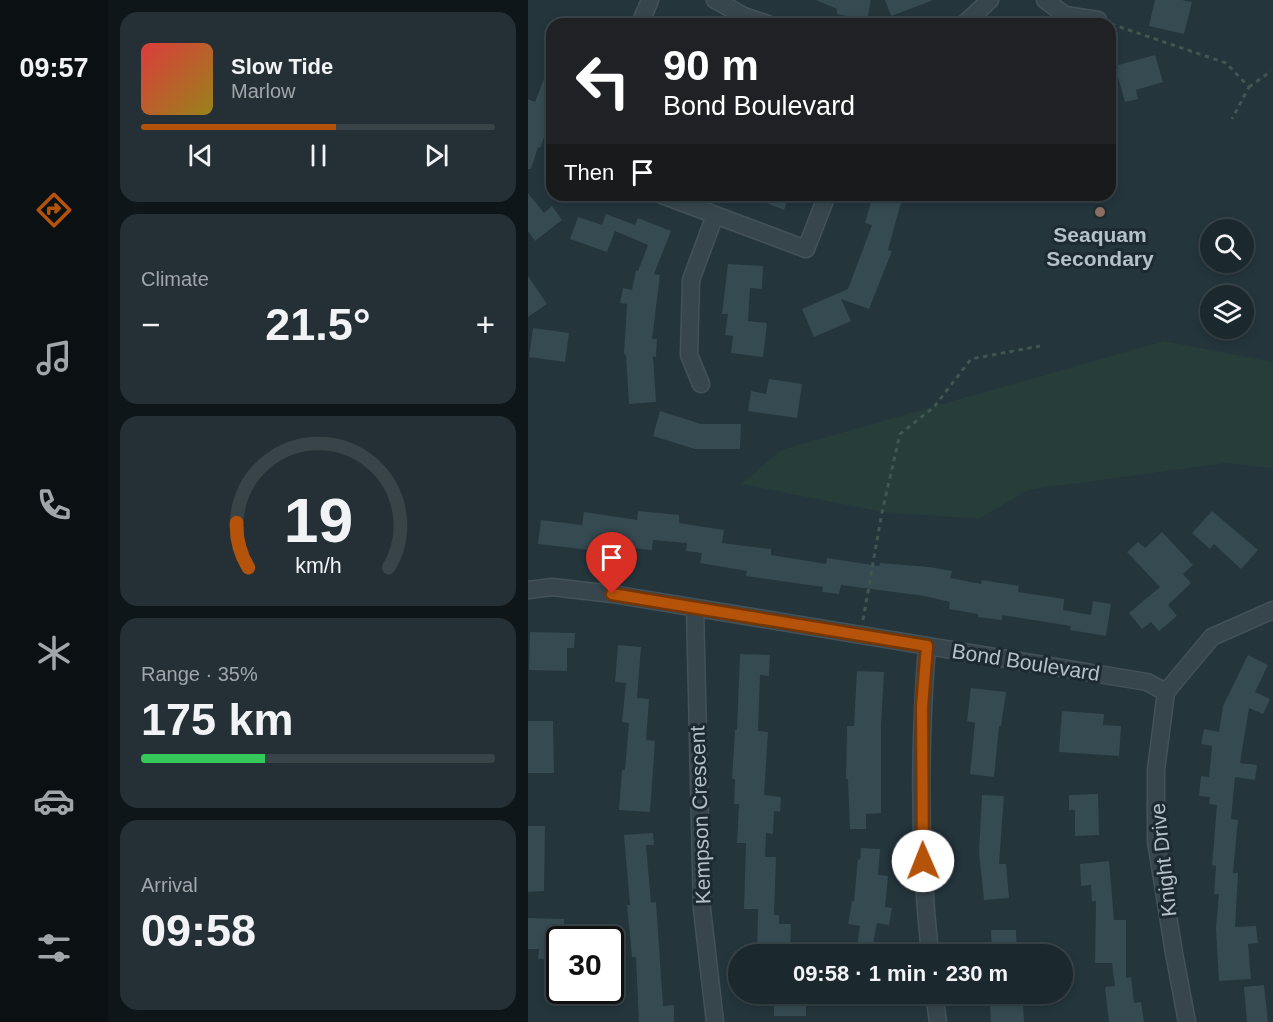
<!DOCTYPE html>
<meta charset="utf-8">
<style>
:root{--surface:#1b282d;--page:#243035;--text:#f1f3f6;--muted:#a0a6aa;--line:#394449;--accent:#b45309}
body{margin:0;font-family:Helvetica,sans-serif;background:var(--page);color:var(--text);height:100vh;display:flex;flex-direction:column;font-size:22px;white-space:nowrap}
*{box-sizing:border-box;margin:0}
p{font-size:20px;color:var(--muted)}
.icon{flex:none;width:33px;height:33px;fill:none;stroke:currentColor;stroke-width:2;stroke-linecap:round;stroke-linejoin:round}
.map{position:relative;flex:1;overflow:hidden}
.details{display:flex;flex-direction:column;gap:12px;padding:12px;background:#0f1619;width:420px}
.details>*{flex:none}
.hud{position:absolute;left:18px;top:18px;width:570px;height:183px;border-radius:18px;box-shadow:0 3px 9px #0003,0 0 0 2px var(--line);background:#202124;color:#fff;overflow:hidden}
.tools{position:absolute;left:672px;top:219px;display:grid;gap:12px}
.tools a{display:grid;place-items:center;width:54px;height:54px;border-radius:50%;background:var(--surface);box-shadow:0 3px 9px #0003,0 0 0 2px var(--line);font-size:30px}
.speed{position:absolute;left:18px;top:926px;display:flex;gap:12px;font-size:30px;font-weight:700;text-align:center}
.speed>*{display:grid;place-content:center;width:78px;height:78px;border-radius:50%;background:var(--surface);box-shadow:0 3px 9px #0003,0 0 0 2px var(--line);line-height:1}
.speed .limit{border:3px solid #111;border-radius:9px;background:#fff;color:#111}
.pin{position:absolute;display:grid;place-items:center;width:51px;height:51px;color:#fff;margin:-62px -26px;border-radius:50% 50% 50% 0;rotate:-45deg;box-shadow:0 0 6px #0007}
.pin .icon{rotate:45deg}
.me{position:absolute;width:66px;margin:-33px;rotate:359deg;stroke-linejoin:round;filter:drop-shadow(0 0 4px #0008)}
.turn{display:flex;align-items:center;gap:21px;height:126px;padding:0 18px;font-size:27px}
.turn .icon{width:78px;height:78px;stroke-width:2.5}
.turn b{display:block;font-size:42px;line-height:51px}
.then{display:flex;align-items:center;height:57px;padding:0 18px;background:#0003;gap:12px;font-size:22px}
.big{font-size:45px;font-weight:600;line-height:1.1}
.details .tile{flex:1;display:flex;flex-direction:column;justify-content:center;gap:9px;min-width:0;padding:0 21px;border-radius:18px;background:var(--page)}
.details .dial{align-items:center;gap:0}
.dial svg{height:156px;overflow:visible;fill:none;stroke:var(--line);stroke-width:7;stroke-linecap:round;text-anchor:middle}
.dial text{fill:var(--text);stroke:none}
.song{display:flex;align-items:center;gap:18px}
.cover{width:72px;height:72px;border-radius:9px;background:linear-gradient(135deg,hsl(0 70% 55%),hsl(50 70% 35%))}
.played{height:6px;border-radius:3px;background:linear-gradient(90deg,var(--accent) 55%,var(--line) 55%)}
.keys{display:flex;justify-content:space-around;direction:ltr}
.heat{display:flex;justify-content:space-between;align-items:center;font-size:33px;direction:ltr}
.charge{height:9px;border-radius:4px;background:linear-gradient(90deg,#34c759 35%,var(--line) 0)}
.trip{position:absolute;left:200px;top:944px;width:345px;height:60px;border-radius:30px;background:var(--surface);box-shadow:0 3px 9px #0003,0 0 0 2px var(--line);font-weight:600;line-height:60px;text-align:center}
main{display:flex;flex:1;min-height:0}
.tab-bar{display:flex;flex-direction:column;width:108px;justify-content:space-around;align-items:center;background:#0b1012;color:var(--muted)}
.tab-bar .icon{width:42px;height:42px}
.tab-bar .current{color:var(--accent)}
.tab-bar b{font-size:27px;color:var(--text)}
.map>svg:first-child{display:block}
.green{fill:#263d3a}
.building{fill:#364a52}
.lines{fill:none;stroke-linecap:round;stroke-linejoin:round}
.street-casing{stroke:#445258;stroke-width:19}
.path{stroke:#3f5651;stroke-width:3;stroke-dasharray:4.5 4.5;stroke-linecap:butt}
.street{stroke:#37464d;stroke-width:16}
.route-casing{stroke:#753606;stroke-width:15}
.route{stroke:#b45309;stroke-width:10}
.education-dot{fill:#8d6e63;stroke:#1d2b31;stroke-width:2}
.labels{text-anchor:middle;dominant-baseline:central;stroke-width:6;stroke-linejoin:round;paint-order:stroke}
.poi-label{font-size:21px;font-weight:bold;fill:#b3c1c8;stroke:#1d2b31}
.street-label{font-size:21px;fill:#b3c1c8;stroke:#1d2b31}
</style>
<main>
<nav class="tab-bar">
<b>09:57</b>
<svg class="icon current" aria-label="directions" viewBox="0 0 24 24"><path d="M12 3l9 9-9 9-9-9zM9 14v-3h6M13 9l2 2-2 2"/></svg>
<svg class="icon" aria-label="music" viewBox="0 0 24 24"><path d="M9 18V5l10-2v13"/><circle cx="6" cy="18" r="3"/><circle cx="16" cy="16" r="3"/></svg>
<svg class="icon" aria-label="phone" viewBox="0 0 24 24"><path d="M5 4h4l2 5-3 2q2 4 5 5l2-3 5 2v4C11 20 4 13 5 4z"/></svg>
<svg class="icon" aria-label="climate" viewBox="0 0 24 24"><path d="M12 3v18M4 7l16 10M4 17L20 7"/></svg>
<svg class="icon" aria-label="car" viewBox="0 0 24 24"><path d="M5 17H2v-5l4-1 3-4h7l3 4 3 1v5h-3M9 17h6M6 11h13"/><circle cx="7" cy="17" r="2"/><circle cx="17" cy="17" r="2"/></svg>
<svg class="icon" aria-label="filters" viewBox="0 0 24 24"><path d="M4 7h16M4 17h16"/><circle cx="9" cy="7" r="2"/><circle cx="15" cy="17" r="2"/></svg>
</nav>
<section class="details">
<div class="tile">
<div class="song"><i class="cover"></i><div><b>Slow Tide</b><p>Marlow</p></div></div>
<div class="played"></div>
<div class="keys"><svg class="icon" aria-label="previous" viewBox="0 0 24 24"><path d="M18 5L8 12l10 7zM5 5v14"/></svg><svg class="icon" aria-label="pause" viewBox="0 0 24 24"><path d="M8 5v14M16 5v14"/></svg><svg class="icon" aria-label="next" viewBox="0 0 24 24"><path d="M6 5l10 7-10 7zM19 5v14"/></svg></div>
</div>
<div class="tile"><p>Climate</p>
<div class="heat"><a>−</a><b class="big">21.5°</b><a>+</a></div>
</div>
<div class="tile dial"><svg viewBox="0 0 100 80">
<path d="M14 69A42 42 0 1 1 86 69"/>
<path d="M14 69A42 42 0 0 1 8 46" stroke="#b45309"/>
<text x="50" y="56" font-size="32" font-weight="700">19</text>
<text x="50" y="72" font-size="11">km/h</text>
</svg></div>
<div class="tile"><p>Range · 35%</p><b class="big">175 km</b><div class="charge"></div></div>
<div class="tile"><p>Arrival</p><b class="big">09:58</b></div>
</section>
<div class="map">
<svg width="745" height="1022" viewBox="0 0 745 1022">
<rect width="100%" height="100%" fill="#24353c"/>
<!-- green -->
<path class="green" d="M636 341 745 362V468L697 463 500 490 451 519 354 512 213 484 253 450Z"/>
<!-- building -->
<path class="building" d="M288 0H343L339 20 309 14V9Z
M357 0H403V1L363 16Z
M627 0H654L664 2 656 34 621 26Z
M627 55 635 82 608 90 610 99 597 102 587 66Z
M23 60 24 116 12 148 10 147 3 169H0V99L7 102Z
M0 193 16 213 24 206 34 220 7 241 0 231Z
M218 195H261L256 210Z
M345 195H375L360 250 364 251 341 309 313 299 323 321 286 337 274 309 320 289 344 225 337 223Z
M78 214 107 225 110 218 143 231 126 274 132 275 124 339H129L128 357 125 356 128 402 101 404 98 355 96 354 99 304 92 303 95 288 104 290 108 270 110 271 120 245 87 231 79 252 42 239 50 217 74 225Z
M200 264 235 266 234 289 222 288 220 321 239 323 235 357 203 353 205 336 197 335 200 314H194Z
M0 276 19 304 0 317Z
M5 328 41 333 37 362 1 357Z
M241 379 274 384 269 418 220 411 223 391 238 394Z
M132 411 173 424H213L212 449H167L125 436Z
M110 511 151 515V523L196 530 194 543 243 549V555L298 564 299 558 351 566 352 563 401 567 424 571 422 578 453 584 454 580 491 586 490 592 536 599 535 610 563 615 565 601 583 604 578 636 542 630 543 626 474 615V620L450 617V614L421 609 422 602 396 596 313 585 311 594 294 592 295 587 218 576 219 571 172 563 174 553 158 551 159 543 125 540 124 550 96 547V550L63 545 62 550 10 544 13 520 54 525 56 512 109 520Z
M684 511 730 550 713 569 686 544 682 549 664 533Z
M634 532 665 565 655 574 663 583 640 605 649 616 631 631 623 622 614 629 601 613 632 587 599 552 610 542 617 548Z
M2 632 47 633 46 648H39V671L1 670Z
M90 645 113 647 109 698 121 699 118 740 127 741 122 812 91 810 94 770H97L101 723 94 722 98 683 87 682Z
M212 654 242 655 241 676 232 675 230 731 240 732 236 795 253 797 252 812 246 811 245 834 238 833 237 857H248L246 915H251V924H263L262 954H229L230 909H216L218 843H209L211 804H206L207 779H204L207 730H209Z
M720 655 740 665 727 692 742 699 735 714 721 708 712 763 729 765 727 780 707 777 703 819 710 820 705 873H710L707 927 728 926 730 943 720 944 723 979 691 981 688 928 691 894H686L688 866 684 865 689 805 681 804 682 797 671 796 673 776 681 777 684 746 673 744 676 729 691 732 695 706Z
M329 671 356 672 353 726V813L338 814V829H322L320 779H318L319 726H326Z
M443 688 478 692 473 726H471L466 777 442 774 447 723 439 721Z
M534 711 576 714 575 725 593 726 591 756 531 752Z
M0 721H25L26 773H0Z
M570 794 571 835 547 836V810H541V795Z
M454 795 476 796 471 864H478L481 898 456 900 451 852Z
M0 826H17L16 891 0 892Z
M125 833 126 845H118L123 903 128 902 135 1006 146 1005V1022H111L108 957H104L99 905H102L96 835Z
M333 848 352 849 350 875 360 876 357 907 364 908 361 925 349 923 344 949 329 946 332 926 320 924 324 901H326L330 859 332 860Z
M581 861 586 920H598V978L603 977 606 1003 613 1002 616 1022H581L577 987 587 986 584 963H567L568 901H564L563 885 553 886 552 864Z
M0 918 36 919V939H32V959H10L11 949H0Z
M463 930H488L489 954H464Z
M736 985 740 1022H719L716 987Z
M246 993 278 994V1016H246Z
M495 1002 496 1022H463L462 1005Z"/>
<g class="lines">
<defs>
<path id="street" d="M187 0 216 16 240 24
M517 0 537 15 570 20
M112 24 122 0
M436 24 462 0
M134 195 278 249 299 195
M173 384 161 355 163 280 187 215
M0 590 24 587 84 594 619 682 638 692
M167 608 174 909 187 1022
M399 646C391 748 391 852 402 954
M406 993 410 1022
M659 1022 646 953 628 841V770L638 692 684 637 745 610"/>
</defs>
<!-- street casing -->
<use href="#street" class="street-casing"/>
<!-- path -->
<path class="path" d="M583 24 698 63 721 87 704 119
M721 87 743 71
M335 620 354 512 372 434 406 407 443 359 512 346"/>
<!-- street -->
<use href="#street" class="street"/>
</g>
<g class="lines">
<defs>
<path id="route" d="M84 594 399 646 394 707 395 861"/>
</defs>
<!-- route casing -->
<use href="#route" class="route-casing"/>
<!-- route -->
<use href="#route" class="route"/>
</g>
<!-- markers -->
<circle class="education-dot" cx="572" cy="212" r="6"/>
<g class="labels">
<!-- poi labels -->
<g class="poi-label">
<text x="572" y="234">Seaquam<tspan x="572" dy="24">Secondary</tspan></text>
</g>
<!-- street labels -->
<g class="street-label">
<text transform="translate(498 662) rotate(9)">Bond Boulevard</text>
<text transform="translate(172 815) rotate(-92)">Kempson Crescent</text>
<text transform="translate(635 860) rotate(-96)">Knight Drive</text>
</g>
</g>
</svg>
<div class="tools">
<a><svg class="icon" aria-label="search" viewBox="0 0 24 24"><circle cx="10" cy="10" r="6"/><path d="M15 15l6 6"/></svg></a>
<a><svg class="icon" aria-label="layers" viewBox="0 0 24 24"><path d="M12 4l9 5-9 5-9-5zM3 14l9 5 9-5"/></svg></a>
</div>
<div class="speed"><div class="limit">30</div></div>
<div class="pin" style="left:84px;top:594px;background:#d93025"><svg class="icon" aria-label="arrive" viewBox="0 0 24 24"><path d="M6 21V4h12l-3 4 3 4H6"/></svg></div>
<svg class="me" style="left:395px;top:861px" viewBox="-20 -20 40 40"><circle r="19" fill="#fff"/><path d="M0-13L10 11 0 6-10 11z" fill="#b45309"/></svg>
<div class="trip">09:58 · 1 min · 230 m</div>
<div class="hud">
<div class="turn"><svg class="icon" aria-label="left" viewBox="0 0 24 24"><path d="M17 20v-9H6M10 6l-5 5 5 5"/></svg><div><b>90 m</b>Bond Boulevard</div></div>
<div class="then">Then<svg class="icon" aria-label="arrive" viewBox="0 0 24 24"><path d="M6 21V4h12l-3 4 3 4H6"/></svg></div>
</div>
</div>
</main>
